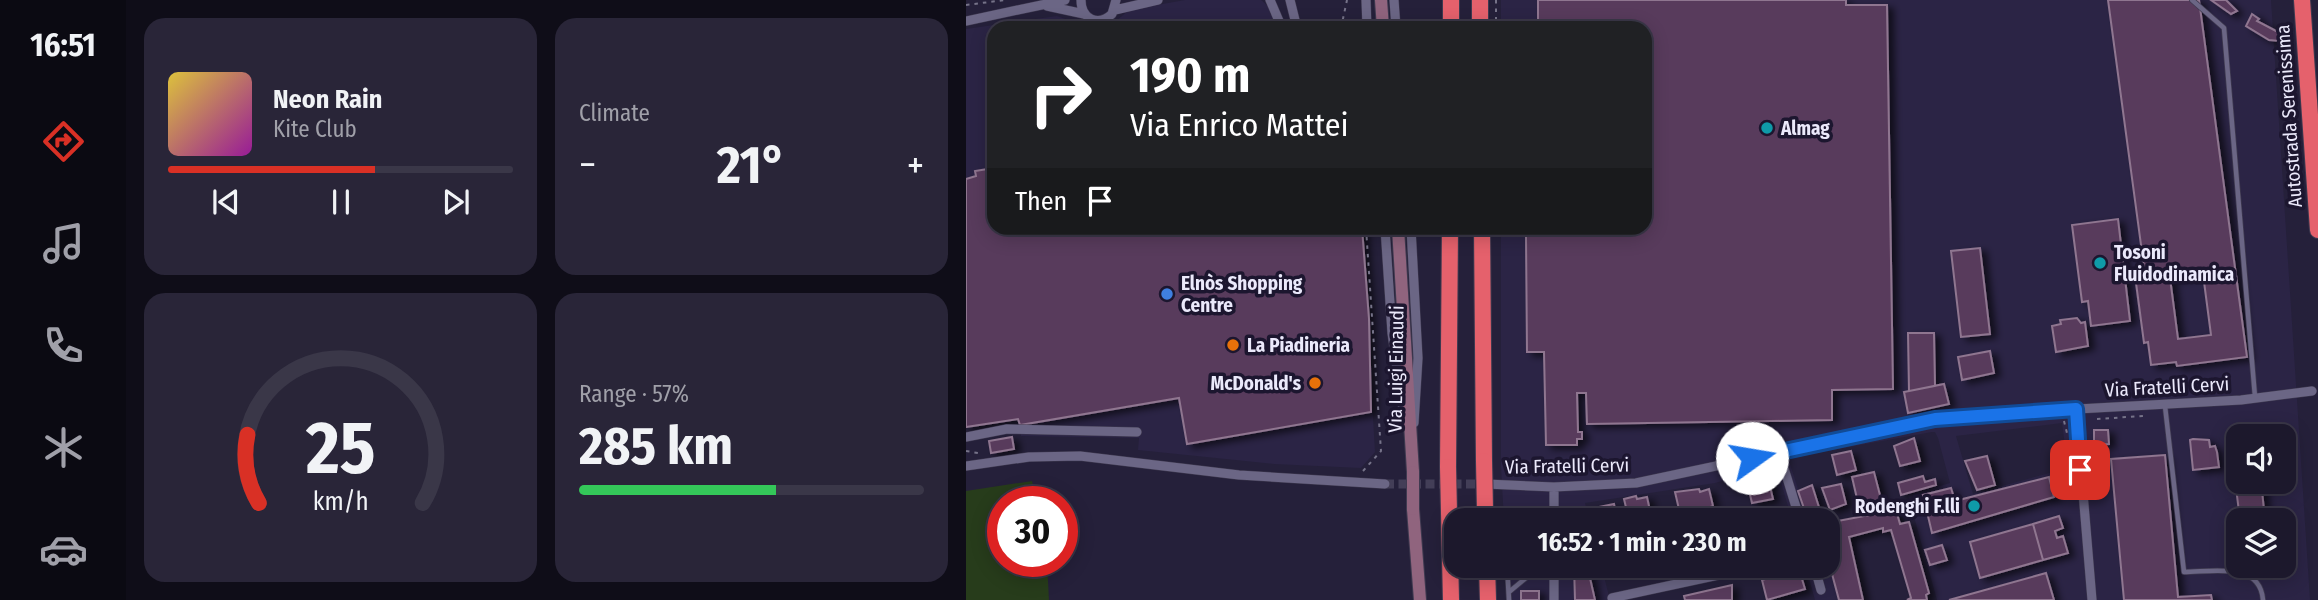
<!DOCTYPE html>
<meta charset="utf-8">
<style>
:root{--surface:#1c182c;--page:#292538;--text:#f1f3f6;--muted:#a0a0a9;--line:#3a3748;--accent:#d93025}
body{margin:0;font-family:"Fira Sans Condensed",sans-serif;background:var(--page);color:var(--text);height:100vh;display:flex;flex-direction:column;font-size:26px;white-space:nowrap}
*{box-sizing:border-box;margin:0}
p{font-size:23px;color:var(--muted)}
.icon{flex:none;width:38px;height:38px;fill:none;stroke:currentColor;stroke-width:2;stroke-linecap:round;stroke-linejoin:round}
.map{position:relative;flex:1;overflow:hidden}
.drawer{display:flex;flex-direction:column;gap:18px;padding:18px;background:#0f0d18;width:840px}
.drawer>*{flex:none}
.top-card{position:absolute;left:21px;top:21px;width:665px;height:214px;border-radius:21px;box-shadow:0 4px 18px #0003,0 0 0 2px var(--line);background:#202124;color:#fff;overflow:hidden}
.tools{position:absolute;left:1260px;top:424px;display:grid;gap:14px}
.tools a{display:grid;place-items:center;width:70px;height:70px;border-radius:14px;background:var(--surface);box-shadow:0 4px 18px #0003,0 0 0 2px var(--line);font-size:35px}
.speed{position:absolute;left:21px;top:486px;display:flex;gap:14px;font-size:35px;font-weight:700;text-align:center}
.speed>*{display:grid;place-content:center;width:91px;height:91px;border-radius:50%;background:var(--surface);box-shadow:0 4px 18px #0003,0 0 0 2px var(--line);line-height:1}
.speed .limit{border:10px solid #d22;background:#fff;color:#111}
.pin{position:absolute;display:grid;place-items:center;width:60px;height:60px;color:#fff;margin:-30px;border-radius:14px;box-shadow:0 4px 10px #0006}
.me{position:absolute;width:77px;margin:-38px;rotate:77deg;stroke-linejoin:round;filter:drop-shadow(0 0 5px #0008)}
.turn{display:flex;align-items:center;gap:24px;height:147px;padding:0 28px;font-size:32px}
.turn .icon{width:91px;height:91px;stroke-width:2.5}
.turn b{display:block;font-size:49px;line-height:60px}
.then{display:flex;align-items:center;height:66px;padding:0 28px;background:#0003;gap:14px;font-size:26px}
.big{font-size:52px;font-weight:700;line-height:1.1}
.drawer .widget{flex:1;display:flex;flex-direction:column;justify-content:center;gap:10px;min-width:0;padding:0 24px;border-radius:21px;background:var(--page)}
.drawer .dial{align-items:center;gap:0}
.dial svg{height:182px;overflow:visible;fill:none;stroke:var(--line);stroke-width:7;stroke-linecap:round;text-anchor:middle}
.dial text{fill:var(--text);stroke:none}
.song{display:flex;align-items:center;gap:21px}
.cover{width:84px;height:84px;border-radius:10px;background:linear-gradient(135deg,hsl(50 70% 55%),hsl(300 70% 35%))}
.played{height:7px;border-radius:4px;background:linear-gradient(90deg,var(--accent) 60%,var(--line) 60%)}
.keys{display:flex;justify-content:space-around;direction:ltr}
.heat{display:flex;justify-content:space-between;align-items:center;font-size:38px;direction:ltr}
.charge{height:10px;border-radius:5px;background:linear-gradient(90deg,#34c759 57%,var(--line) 0)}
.drawer .tiles{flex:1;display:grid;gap:18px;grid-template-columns:repeat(2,1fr)}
.trip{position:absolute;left:478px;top:508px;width:396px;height:70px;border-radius:21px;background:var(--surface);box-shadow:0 4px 18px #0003,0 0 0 2px var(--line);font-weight:700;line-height:70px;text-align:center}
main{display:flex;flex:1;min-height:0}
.menu{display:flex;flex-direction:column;width:126px;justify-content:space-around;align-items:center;background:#0b0a12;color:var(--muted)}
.menu .icon{width:49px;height:49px}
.menu .selected{color:var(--accent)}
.menu b{font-size:32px;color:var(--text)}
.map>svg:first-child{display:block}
.built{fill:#2b2445;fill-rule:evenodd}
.green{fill:#273c1b}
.building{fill:#593b5b;stroke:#8f7690;stroke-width:2;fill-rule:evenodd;filter:url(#shadow)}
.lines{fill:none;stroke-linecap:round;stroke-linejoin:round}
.street-tunnel{stroke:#433e57;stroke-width:9;stroke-dasharray:9 4.5;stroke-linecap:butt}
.lane-casing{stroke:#3f3a50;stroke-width:6}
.street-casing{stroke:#3f3a50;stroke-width:10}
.secondary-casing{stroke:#3f3a50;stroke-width:14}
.highway-casing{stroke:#3f3a50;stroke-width:18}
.path{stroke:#767389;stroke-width:2;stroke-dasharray:3.5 5;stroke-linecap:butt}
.lane{stroke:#6b6685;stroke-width:4.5}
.street{stroke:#6b6685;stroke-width:9}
.secondary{stroke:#90647e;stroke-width:12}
.highway{stroke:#e5616c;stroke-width:16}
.secondary-bridge-casing{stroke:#3f3a50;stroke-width:14;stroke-linecap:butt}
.highway-bridge-casing{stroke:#3f3a50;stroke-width:18;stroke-linecap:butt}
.secondary-bridge{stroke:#90647e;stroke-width:12}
.highway-bridge{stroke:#e5616c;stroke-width:16}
.route-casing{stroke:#114b97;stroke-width:18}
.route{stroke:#1a73e8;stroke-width:12}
.culture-dot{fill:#0f9aa8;stroke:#1c162f;stroke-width:2.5}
.shop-dot{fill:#3f7fe0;stroke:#1c162f;stroke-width:2.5}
.food-dot{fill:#e8710a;stroke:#1c162f;stroke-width:2.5}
.labels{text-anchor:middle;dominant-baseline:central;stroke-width:7;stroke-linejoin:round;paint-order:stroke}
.street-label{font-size:19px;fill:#ebe9fb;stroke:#1c162f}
.poi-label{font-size:19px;font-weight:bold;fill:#ebe9fb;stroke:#1c162f;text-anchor:start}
</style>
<main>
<nav class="menu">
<b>16:51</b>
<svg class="icon selected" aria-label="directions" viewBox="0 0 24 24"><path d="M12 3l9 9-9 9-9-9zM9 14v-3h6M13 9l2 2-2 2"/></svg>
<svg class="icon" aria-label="music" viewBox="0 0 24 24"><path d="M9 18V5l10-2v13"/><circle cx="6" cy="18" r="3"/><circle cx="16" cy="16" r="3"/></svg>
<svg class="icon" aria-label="phone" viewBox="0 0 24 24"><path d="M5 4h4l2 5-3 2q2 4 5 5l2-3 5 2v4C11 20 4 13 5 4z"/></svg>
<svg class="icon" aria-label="climate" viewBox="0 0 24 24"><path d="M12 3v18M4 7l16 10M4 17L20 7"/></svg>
<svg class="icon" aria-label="car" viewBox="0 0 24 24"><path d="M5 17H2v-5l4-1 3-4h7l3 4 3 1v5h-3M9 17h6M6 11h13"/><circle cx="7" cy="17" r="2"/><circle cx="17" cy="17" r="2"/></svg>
</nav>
<section class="drawer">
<div class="tiles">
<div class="widget">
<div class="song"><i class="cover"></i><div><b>Neon Rain</b><p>Kite Club</p></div></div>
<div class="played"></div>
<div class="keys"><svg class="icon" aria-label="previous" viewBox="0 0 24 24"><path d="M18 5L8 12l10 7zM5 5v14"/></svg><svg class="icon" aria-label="pause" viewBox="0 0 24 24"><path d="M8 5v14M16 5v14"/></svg><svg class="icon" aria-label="next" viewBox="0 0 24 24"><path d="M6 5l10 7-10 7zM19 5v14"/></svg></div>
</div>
<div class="widget"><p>Climate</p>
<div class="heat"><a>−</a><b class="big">21°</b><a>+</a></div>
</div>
<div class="widget dial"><svg viewBox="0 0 100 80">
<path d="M14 69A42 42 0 1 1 86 69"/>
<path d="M14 69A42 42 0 0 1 9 39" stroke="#d93025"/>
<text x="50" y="56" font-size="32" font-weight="700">25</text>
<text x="50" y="72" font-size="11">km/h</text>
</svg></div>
<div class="widget"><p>Range · 57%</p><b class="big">285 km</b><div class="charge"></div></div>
</div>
</section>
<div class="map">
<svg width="1352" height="600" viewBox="0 0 1352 600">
<defs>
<filter id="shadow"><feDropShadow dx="6" dy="3.5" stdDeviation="3.5" flood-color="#0009"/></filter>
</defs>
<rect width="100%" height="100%" fill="#25203a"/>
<!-- built -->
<path class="built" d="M219 0H295L302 6 310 28H142L163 10Z
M535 0H1305L1344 600H971L942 495 984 483 972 438 969 432H966L822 458 842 520H826L810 465 749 483 619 503 623 520H538L535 467V228H679V28H535ZM1096 423 1102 468 1007 494 990 436ZM1272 436H1318V481H1272ZM1272 520H1318V565H1272Z
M91 16 124 28H28V228H396L409 452 395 468 308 464 172 450 173 438 55 436 52 419 0 427V29Z
M861 555 864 559 873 600H849L839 565H861Z
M540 565H635L644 600H541Z"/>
<!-- green -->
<path class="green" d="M66 481 71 502H37V562H81L83 600H0V491Z"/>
<!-- building -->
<path class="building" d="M572 0H880V5H921L927 389 866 390V420L621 424 620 393H611L612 432H616V439H611V445H580L578 352H561L560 236H573V228H679V28H548L572 27Z
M1142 0H1233L1281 357 1211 366 1210 362 1185 365 1182 342 1178 343 1170 283 1180 282ZM1237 274 1245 335 1212 339 1204 278Z
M1245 0H1260L1271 11 1265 14Z
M1286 14 1293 19 1291 21 1312 32 1313 41 1303 40 1280 26Z
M28 168V228H396L403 319 405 412 221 444 213 398 54 425 52 419 0 427V179L10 176 9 171Z
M1152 219 1164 321 1125 326 1122 301 1116 302 1106 225Z
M1014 248 1024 334 995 337 985 251Z
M1111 318 1115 323 1119 322 1122 346 1090 352 1086 326 1095 324 1094 320Z
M942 333H968L969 386 943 391Z
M1024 351 1028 373 996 380 992 357Z
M978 384 983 404 942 413 938 392Z
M1128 430H1142L1143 444 1128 445Z
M46 437 48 449 25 453 23 441Z
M948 438 954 461 934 466 928 446Z
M1227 439 1243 440 1244 447 1249 446 1251 452 1253 467 1227 470 1224 440Z
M1265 447H1272V481H1295L1299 520H1274Z
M885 451 890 470 871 475 866 455Z
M1199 455 1212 597 1245 595 1246 600H1158L1145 459Z
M1021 456 1029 485 1011 490 999 461Z
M908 472 916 503 905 506 903 500 892 503 886 477Z
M957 476 959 482 969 479 970 485 935 495 932 483Z
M1083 477 1088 497 966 533 957 495 985 488 989 501Z
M802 478 807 499 786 503 781 482Z
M875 484 880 504 864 510 856 488Z
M846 485 857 520H842L832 491Z
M733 489 734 492 743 489 747 506 715 518 709 492Z
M670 496 671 499 681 497 686 520H663L658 499Z
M648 504 651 520H631L628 508Z
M930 510 934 524 943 522 963 593 960 595 961 600H941L945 598 925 530 917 532V528L883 537 897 600H873L861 555V523Z
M808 511 811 520H774V519Z
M1093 516 1097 528 1089 531 1091 538 1097 536 1102 553 1077 560 1067 524Z
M1067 524 1077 560 1014 578 1004 542Z
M976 545 981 560 964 565 959 550Z
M608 565H621L629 600H609Z
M833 569 839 589 801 600 796 580Z
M1080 573 1088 600H983Z
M766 585V600H719L718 596Z
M555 591H573V600H555Z"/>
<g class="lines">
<!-- street-tunnel -->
<path class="street-tunnel" d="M419 484H520"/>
<defs>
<path id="lane" d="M1226 0 1258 28 1289 397
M1199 406 1218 572C1246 572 1294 561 1297 600
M541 565 543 600
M543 592 567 572 568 565"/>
<path id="street" d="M115 0C115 19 132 27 146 14L150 0
M304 0 316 28
M324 0 331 28
M400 0 401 28
M428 0 430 28
M81 6 118 14
M149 10 192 0
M0 21 99 0
M419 228 426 333 439 424
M445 228 452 358 448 423
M1110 409 1126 600
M0 437 41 429 171 432
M813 452 834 520
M0 466 63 457 114 456 273 475 419 484
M520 484 588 487 670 483 986 416 1275 400 1346 391
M588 520V487
M588 565V600
M848 565 855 590
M646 598 799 565"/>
<path id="secondary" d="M415 0 417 28
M432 228 447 472
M447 509 454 600"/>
<path id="highway" d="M514 0V28
M1336 0 1352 230
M485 28V0
M516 228 518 461
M482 467 484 228
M483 512 485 600
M521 565 522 600"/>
</defs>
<!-- lane casing -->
<use href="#lane" class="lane-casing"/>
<!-- street casing -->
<use href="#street" class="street-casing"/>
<!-- secondary casing -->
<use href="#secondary" class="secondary-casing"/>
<!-- highway casing -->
<use href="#highway" class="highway-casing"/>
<!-- path -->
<path class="path" d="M530 0V28
M0 5 39 0
M375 28 381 0
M1131 419 1177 416
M1098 421 1101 433
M0 451 12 453
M397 471 415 451 400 228"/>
<!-- lane -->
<use href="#lane" class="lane"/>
<!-- street -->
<use href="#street" class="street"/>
<!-- secondary -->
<use href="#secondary" class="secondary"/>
<!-- highway -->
<use href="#highway" class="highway"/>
<defs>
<path id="secondary-bridge" d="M447 472V509"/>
<path id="highway-bridge" d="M518 461 519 510
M482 467 483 512"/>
</defs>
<!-- secondary-bridge casing -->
<use href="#secondary-bridge" class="secondary-bridge-casing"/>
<!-- highway-bridge casing -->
<use href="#highway-bridge" class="highway-bridge-casing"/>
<!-- secondary-bridge -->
<use href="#secondary-bridge" class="secondary-bridge"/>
<!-- highway-bridge -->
<use href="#highway-bridge" class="highway-bridge"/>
</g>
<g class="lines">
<defs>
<path id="route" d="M786 458 969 419 1110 409 1114 470"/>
</defs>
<!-- route casing -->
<use href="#route" class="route-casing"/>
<!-- route -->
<use href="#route" class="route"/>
</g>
<!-- markers -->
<g class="culture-dot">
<circle cx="801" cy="128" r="7"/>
<circle cx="1134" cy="263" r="7"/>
<circle cx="1008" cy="506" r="7"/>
</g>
<circle class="shop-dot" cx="201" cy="294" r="7"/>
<g class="food-dot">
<circle cx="267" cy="345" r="7"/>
<circle cx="349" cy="383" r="7"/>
</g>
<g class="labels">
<!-- street labels -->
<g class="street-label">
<text transform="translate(1323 116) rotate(-94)">Autostrada Serenissima</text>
<text transform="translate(430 369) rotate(-89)">Via Luigi Einaudi</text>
<text transform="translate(1201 387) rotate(-3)">Via Fratelli Cervi</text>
<text transform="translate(601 466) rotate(-1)">Via Fratelli Cervi</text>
</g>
<!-- poi labels -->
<g class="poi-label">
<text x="815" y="128">Almag</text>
<text x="1148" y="252">Tosoni<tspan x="1148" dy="22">Fluidodinamica</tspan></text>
<text x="215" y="283">Elnòs Shopping<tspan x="215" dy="22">Centre</tspan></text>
<text x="281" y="345">La Piadineria</text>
<text x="335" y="383" text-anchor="end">McDonald's</text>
<text x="994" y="506" text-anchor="end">Rodenghi F.lli</text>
</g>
</g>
</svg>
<div class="tools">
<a><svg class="icon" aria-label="sound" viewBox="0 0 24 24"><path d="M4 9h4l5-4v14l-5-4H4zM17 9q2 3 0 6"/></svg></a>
<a><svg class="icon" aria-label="layers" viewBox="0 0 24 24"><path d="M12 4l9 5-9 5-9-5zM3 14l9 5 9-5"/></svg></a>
</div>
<div class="speed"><div class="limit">30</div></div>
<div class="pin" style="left:1114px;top:470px;background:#d93025"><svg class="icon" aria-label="arrive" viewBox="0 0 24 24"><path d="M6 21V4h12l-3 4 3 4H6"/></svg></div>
<svg class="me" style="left:786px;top:458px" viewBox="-20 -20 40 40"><circle r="19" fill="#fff"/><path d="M0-13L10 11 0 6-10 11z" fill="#1a73e8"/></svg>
<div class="trip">16:52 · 1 min · 230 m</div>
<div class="top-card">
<div class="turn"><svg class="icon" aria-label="right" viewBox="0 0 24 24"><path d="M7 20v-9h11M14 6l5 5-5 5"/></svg><div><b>190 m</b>Via Enrico Mattei</div></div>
<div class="then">Then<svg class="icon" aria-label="arrive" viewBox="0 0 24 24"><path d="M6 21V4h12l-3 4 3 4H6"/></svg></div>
</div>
</div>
</main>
